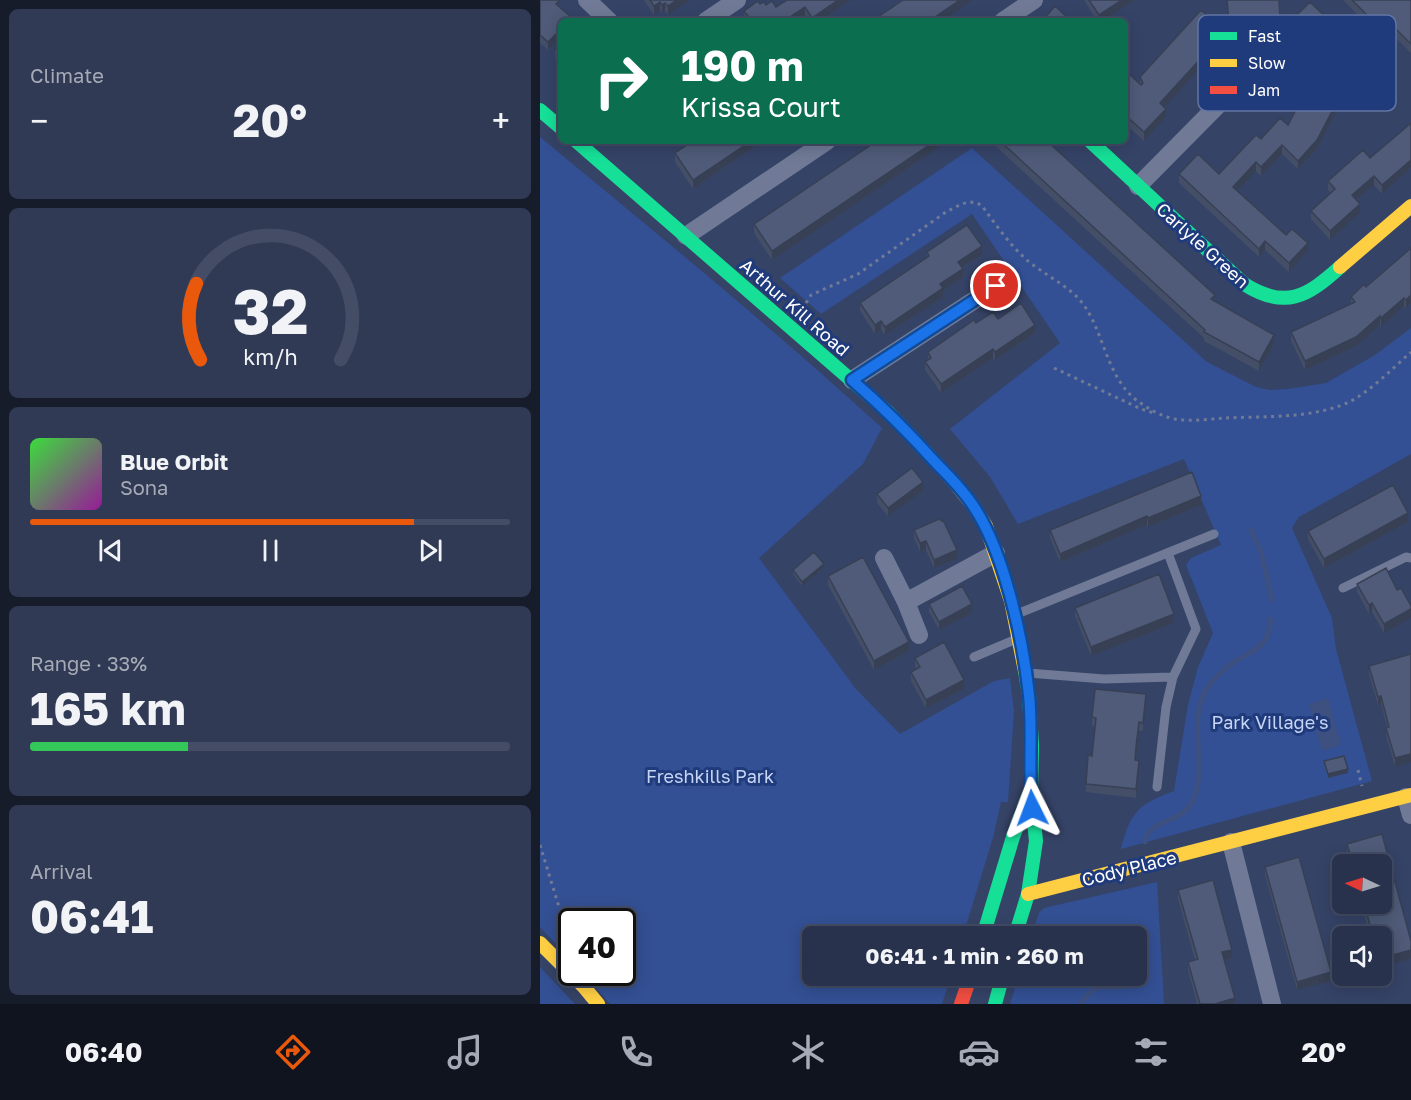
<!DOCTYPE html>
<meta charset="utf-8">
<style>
:root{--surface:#28324d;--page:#303a54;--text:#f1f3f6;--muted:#a5aab6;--line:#444d65;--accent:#ea580c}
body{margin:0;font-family:"Golos Text",sans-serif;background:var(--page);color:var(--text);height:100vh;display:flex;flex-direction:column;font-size:22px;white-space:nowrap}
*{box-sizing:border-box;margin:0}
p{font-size:20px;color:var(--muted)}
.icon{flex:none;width:33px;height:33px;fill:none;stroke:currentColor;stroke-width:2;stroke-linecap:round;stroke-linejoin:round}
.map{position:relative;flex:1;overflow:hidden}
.drawer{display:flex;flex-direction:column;gap:9px;padding:9px;background:#161c2a;width:540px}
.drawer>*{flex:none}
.guide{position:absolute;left:18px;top:18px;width:570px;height:126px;border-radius:9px;box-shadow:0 3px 15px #0003,0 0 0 2px var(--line);background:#0b6e4f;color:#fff;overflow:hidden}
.needle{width:39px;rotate:274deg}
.controls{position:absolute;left:792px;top:854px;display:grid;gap:12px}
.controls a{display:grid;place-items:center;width:60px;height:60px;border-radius:9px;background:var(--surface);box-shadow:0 3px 15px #0003,0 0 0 2px var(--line);font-size:30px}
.speed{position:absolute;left:18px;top:908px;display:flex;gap:12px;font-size:30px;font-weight:700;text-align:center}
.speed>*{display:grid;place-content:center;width:78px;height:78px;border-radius:50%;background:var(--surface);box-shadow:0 3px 15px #0003,0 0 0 2px var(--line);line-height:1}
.speed .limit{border:3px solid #111;border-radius:9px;background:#fff;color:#111}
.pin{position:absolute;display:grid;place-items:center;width:51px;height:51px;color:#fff;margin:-26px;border:3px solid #fff;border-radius:50%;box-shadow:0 2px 6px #0007}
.me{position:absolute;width:66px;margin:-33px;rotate:357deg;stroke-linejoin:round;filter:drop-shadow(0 0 4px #0008)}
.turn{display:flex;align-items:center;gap:21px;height:126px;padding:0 24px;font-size:27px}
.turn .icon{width:78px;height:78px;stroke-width:2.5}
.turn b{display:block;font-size:42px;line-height:51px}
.big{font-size:45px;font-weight:700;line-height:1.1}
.drawer .tile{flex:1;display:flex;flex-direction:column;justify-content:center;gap:9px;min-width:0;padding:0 21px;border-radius:9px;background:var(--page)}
.drawer .dial{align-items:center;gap:0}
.dial svg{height:156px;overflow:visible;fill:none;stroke:var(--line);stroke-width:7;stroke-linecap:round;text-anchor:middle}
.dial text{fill:var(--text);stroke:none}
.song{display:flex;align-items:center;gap:18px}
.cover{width:72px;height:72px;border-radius:9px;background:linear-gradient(135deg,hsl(120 70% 55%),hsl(300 70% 35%))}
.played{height:6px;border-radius:3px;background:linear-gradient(90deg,var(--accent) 80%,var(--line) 80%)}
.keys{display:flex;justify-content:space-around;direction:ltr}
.heat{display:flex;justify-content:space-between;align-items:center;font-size:33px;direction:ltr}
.charge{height:9px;border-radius:4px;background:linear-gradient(90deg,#34c759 33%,var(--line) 0)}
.trip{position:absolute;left:262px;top:926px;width:345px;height:60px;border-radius:9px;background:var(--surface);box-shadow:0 3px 15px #0003,0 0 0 2px var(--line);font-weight:700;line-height:60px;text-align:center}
.tab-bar{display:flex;height:96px;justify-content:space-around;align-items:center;background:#10141f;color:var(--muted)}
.tab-bar .icon{width:42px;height:42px}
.tab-bar .on{color:var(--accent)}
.tab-bar b{font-size:27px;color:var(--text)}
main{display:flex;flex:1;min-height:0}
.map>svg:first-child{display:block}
.green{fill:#335094}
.water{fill:#3d5080}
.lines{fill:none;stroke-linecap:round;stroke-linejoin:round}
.stream{stroke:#3d5080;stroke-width:5}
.path{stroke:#707a96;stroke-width:3;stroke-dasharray:3 4.5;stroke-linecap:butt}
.lane{stroke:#707a96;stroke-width:9}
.street{stroke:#707a96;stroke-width:18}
.fast{stroke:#16e098;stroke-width:14}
.slow{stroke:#ffcf43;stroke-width:14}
.jam{stroke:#f24e42;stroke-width:14}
.wall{fill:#444e67}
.shaded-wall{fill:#374054}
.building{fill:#4f5b78;stroke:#374054;stroke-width:1.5}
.route-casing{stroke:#114b97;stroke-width:15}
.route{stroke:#1a73e8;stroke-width:10}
.labels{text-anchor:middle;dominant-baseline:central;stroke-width:6;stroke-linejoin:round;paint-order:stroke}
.street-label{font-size:18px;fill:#fff;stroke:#203b7c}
.park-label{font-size:18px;fill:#c7d5f5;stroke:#203b7c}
.key{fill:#203b7c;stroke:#6376a3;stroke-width:1.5}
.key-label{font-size:16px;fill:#fff}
</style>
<main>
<section class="drawer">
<div class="tile"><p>Climate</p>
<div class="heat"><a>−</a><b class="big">20°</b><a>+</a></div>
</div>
<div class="tile dial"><svg viewBox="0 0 100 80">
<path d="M14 69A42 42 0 1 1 86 69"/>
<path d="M14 69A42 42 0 0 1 12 30" stroke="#ea580c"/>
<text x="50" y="56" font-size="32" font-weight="700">32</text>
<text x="50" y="72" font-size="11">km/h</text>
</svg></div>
<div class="tile">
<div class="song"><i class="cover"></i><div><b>Blue Orbit</b><p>Sona</p></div></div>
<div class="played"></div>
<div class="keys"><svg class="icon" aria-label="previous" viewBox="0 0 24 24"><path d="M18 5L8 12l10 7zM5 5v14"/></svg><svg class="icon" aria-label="pause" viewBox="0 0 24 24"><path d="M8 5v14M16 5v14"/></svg><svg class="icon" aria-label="next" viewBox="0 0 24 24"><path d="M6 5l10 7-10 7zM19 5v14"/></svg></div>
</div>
<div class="tile"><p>Range · 33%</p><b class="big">165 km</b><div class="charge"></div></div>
<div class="tile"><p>Arrival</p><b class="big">06:41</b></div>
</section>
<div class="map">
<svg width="871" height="1004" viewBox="0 0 871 1004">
<rect width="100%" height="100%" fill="#354367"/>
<!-- green -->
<path class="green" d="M0 137C116 233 232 327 342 428L323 464 219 558 316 689 360 734 454 681 470 678 474 711 468 802H461L454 834 423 936H273V975H411L402 1004H70L42 972H82V921H32L31 960 0 927Z
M432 148 667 362 716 387 730 390 748 389 786 383 835 355 871 328V454L759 517 752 528 792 618 796 649 832 781 581 849C590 812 599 804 634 791L648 705 658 667 673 633 646 565 651 558 681 545 644 459 478 524 450 477 410 429 520 343 432 214 281 314 240 278Z
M617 882 624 1004H470L479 975H597V936H491L499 913 504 908Z
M0 967 35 1004H0Z"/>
<!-- water -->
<path class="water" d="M788 698 801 745 782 751 769 704Z"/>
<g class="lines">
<!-- stream -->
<path class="stream" d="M711 530 721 552 732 600
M605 842C608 820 637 823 649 807 671 777 647 726 664 694 671 680 685 667 699 659 708 654 719 649 725 640 729 634 730 626 731 619
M541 1004C553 983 564 987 584 987L589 983 588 975"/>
<!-- path -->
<path class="path" d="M266 303 271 295 318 274 406 212C418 206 430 197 442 206 458 227 474 252 496 267 511 278 527 286 540 300 564 329 565 374 595 399 607 408 620 416 635 419 651 422 669 419 685 418 725 416 769 419 807 403 829 393 853 368 871 352
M514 368 601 409 614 413
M818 770 822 786
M0 845 27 933"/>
<!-- lane -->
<path class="lane" d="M803 588 866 557 871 558
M477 614 674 534
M434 657 479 638
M488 673 564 679 633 677
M617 787 626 707 633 677 656 629 628 553"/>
<!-- street -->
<path class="street" d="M47 0 69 21
M166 21 197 0
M463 21 494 0
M598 186 684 99 715 84
M146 236 287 141
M312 380 456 286
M344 558 366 602 379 635
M366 602 456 553
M866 797 871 815
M691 842 732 1004"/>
<!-- fast -->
<path class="fast" d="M0 110 21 128
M36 141 349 413 371 436
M550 141 704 284C745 310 767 297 800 267
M443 936 473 837 489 795
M475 936 488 894 496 841 491 792 492 745 489 695 485 671
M455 1004 463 975"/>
<!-- slow -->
<path class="slow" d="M800 267 871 206
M371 436 415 483 432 504 446 526 471 601 485 671
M488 894 871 795
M0 943 44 987 58 1004"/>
<!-- jam -->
<path class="jam" d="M421 1004 431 975"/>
</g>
<!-- wall -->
<path class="wall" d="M0 0 19 6 32 21H21V37L8 50 0 43Z
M104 0H150L128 15 125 11 122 13 120 10 114 15Z
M311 0 280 21H269L265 16 204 19V11L220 4 236 7Z
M544 0H595L563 21H557Z
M687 0H739L740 27 689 31Z
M803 0H871V53L851 33 844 41Z
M747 25 806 45 783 69 747 33Z
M685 41 624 107 626 117 604 141 585 124V70L600 83V77Z
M21 45V63L15 58V49Z
M805 95 777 149 758 169 742 154 721 176 716 171 697 191 746 235 768 251 749 272 725 250 719 257 639 183V174H679L721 139Z
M871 123V168L842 194 834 185 816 200 820 213 790 240 771 219V211L791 193 788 190V181L830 158Z
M153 141H223L153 189 135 162V153Z
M337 141H408L232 260 214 233V224Z
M450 141H507L675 301 734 343 719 371 664 341V338Z
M871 248V304L866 308 864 306 841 327 840 325 816 346 765 370 751 341V332L811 304V297L826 287Z
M387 252 442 255 422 268 423 277 403 291V297L345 335 341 330 335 334 320 311V303L387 258Z
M458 319 495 333 455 360 453 358 401 393 385 370V362L388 360V352L436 323Z
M383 491 348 516 337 503V494Z
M661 505 608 527 607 525 520 562 510 538V530Z
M868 522 784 568 768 539V531Z
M374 530 417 559 394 568 386 550 380 552 374 538Z
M284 568 262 586 253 574V570Z
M846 568 844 633 832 612 829 614 817 592V584Z
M288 576 369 651 334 670 288 585Z
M389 604 432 613 399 630 389 612Z
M535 608 634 623 551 656 535 616Z
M871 654 855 767 846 736 847 727 841 704 838 705 829 675V666Z
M375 658 424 689 386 708 371 681V672L377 669 375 666Z
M606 703 603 731H599L596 760 599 769 596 798 546 792V784L552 756 555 726H552V717Z
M842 834 871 941V959L842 967V936H830L821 903H842V864H810L807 852V844Z
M725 867 791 981 757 990 725 875Z
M638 890 692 958 685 960 695 1004H657L648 970V962L655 960 638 899Z"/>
<!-- shaded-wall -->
<path class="shaded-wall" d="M137 0H150L128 15V6Z
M298 0H311L280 21H272V18Z
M420 0H433L402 21H389Z
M582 0H595L563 21H559V15Z
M120 2V10L114 15V6Z
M125 3V11L122 13V5Z
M265 7V16L257 21H244Z
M851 24V33L844 41V32Z
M21 29V37L8 50V42Z
M685 32V41L620 112V103Z
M806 37V45L783 69V60Z
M805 86V95L777 149 758 169V161Z
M626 109V117L604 141V132Z
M211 141H223L153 189V180Z
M395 141H408L232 260V251Z
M742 145V154L721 176V167Z
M871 160V168L842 194V185Z
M716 162V171L693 195V187Z
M834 176V185L812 203V195Z
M820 204V213L790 240V231Z
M725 241V250L719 257V249Z
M768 243V251L749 272V263Z
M442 246V255L418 270V262Z
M423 269V277L403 291V297L345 335V327L400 284Z
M871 295V304L866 308V300Z
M864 298V306L841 327V318Z
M840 316V325L816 346 765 370V361Z
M341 321V330L335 334V325Z
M495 325V333L455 360V352Z
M734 335V343L719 371V362Z
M453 349V358L401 393V384Z
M383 482V491L348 516V508Z
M661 496V505L608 527V518Z
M868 513V522L784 568V559Z
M607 516V525L520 562V554Z
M386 541V550L380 552V543Z
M417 550V559L394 568V560Z
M284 564V568L262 586V582Z
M832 603V612L829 614V605Z
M432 604V613L399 630V622Z
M871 609V618L844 633V624Z
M634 614V623L551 656V647Z
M369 642V651L334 670V661Z
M424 680V689L386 708V700Z
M606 694V703L603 731V723Z
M841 696V704L838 705V697Z
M599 722V731L595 769V760Z
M871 754V762L855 767V758Z
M599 761V769L596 798V789Z
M808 769V773L788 778V774Z
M692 950V958L682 961V952Z
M871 950V959L842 967V958Z
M791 972V981L757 990V982Z
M695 998V1004H675Z"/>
<!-- building -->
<path class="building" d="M0 0H18L19 1 16 4 32 18 28 21H21V29L8 42 0 35Z
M110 0H137L128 6 125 3 122 5 120 2 114 6Z
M247 0H298L272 18 265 7 244 21H201L208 16 204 11 218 1 220 4 224 2 226 5 232 1 236 7Z
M363 0H420L389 21H332Z
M549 0H582L559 15Z
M687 0H739L740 18 689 22Z
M812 0H871V44L851 24 844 32Z
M770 2 806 37 783 60 747 25Z
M515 6 531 21H502Z
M661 10 685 32 620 103 626 109 604 132 585 115V70L601 85 603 83 600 77Z
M21 45V54L15 49Z
M776 71 805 86 777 140 758 161 742 145 721 167 716 162 693 187 746 235 752 229 768 243 749 263 725 241 719 249 639 174 658 154 679 174 716 135 721 139 740 118 748 125Z
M871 123V160L842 185 834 176 812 195 820 204 790 231 771 211 795 189 788 181 823 150 830 158Z
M153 141H211L153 180 135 153Z
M337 141H395L232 251 214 224Z
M460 141H507L675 295 671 299 734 335 719 362 664 332 665 330Z
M427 225 442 246 418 262 423 269 400 284 403 288 345 327 341 321 335 325 320 303 389 256 387 252Z
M871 248V295L866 300 864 298 841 318 840 316 816 337 765 361 751 332 815 302 811 297 824 284 826 287Z
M481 303 495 325 455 352 453 349 401 384 385 362 391 358 388 352 434 320 436 323 453 312 458 319Z
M372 468 383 482 348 508 337 494Z
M652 472 661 496 608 518 607 516 520 554 510 530Z
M853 485 868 513 784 559 768 531Z
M399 519 404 522 417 550 394 560 386 541 380 543 374 530Z
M274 552 284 564 262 582 253 570Z
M323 557 369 642 334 661 288 576Z
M846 568 857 590 861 588 871 606V609L844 624 832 603 829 605 817 584Z
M619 574 634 614 551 647 535 608Z
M422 586 432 604 399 622 389 604Z
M404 642 424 680 386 700 371 672 380 667 375 658Z
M871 654V754L855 758 846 728 849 727 841 696 838 697 829 666Z
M555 689 606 694 603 723 599 722 596 747 595 760 599 761 596 789 546 784 548 755 552 756 556 718 552 717Z
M804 756 808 769 788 774 784 761Z
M842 834 871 941V950L842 958V936H833L824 903H842V864H813L807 844Z
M759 857 791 972 757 982 725 867Z
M673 880 692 950 682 952 695 998 675 1004H660L648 962 658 959 638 890Z"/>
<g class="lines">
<defs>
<path id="route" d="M456 286 312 380C342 406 370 434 396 463 409 476 422 489 432 504 464 550 483 639 489 695 493 732 488 771 492 808"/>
</defs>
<!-- route casing -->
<use href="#route" class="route-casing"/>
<!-- route -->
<use href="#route" class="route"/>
</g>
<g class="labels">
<!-- street labels -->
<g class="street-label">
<text transform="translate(663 245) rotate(42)">Carlyle Green</text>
<text transform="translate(255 307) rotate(41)">Arthur Kill Road</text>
<text transform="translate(589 868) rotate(-14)">Cody Place</text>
</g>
<!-- park labels -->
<g class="park-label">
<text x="730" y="722">Park Village's</text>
<text x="170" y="776">Freshkills Park</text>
</g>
</g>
<!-- legend -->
<rect x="658" y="15" width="198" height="96" rx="9" class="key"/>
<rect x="670" y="32" width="27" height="8" fill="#16e098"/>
<rect x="670" y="59" width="27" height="8" fill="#ffcf43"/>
<rect x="670" y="86" width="27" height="8" fill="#f24e42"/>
<g class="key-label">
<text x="708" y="42">Fast</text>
<text x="708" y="69">Slow</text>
<text x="708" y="96">Jam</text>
</g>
</svg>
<div class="controls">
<a><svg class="needle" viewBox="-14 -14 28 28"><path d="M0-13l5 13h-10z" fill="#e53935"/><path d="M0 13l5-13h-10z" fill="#a5aab6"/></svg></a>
<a><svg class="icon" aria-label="sound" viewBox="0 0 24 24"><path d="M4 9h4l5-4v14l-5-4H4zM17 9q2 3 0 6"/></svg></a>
</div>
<div class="speed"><div class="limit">40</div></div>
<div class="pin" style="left:456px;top:286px;background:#d93025"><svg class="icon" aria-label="arrive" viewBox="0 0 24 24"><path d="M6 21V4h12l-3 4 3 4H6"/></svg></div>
<svg class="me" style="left:492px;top:808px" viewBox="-20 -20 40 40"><path d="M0-17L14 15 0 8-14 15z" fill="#1a73e8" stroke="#fff" stroke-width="4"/></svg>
<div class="trip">06:41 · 1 min · 260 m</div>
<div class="guide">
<div class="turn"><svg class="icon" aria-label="right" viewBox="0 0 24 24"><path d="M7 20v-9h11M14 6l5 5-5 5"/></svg><div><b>190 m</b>Krissa Court</div></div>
</div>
</div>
</main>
<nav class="tab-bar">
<b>06:40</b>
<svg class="icon on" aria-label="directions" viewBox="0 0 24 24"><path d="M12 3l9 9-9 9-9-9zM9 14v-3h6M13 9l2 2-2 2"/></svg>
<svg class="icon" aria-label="music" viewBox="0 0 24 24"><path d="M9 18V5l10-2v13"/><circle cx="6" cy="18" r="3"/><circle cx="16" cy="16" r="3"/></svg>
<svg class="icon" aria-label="phone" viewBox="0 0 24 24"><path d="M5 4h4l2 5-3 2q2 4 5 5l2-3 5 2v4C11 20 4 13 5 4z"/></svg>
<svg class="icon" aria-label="climate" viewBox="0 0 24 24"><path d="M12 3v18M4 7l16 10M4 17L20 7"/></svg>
<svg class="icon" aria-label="car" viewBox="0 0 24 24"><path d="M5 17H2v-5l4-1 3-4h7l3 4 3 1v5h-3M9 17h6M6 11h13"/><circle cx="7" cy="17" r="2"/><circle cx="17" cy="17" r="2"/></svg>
<svg class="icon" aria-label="filters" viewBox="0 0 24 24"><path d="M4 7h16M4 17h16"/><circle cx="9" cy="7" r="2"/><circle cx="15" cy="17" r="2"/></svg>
<b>20°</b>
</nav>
